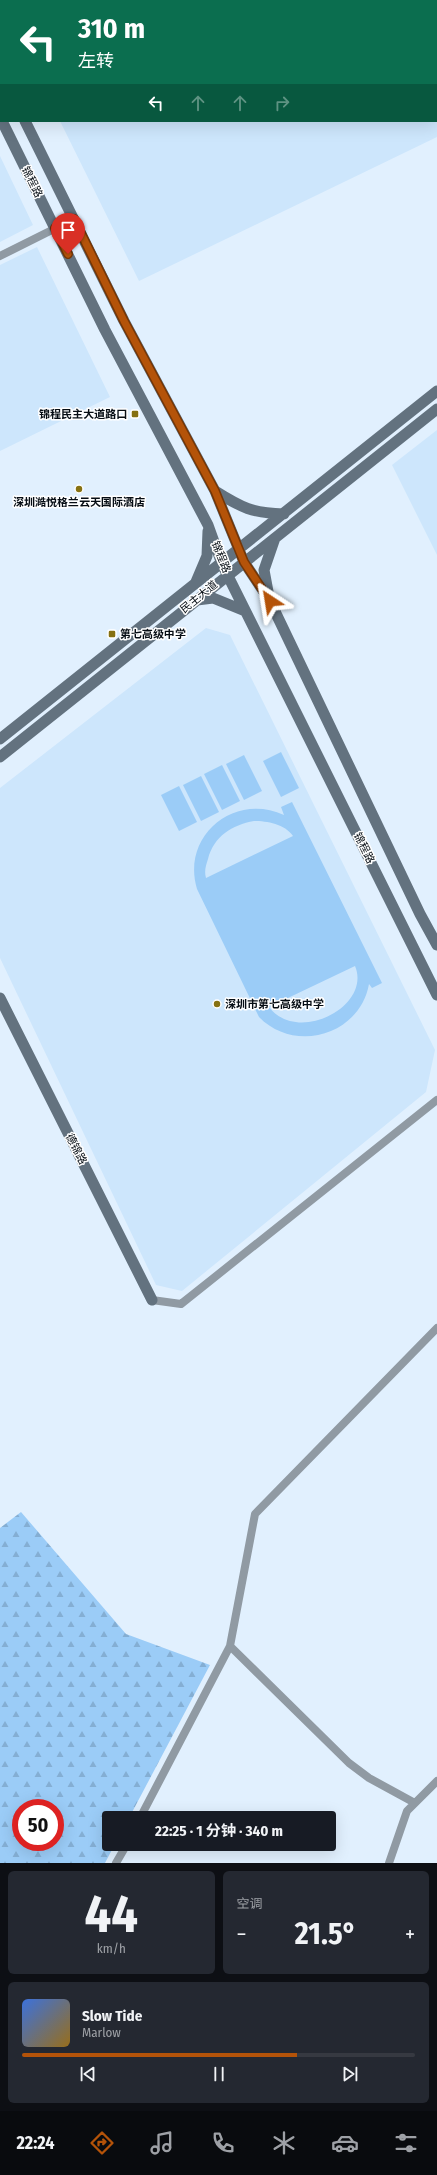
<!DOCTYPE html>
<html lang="zh">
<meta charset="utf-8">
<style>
:root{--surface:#171b24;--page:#242831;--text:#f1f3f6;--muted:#9ea1a6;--line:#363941;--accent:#b45309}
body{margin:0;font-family:"Fira Sans Condensed","Noto Sans SC",sans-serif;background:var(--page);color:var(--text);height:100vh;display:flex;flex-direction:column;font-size:15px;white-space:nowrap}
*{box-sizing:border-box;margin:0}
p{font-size:13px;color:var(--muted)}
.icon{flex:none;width:22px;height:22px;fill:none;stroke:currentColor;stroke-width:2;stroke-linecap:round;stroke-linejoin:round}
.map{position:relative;height:1863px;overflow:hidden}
.panel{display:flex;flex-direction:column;gap:8px;padding:8px;background:#0d0f14;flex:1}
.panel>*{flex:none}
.top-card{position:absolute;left:0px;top:0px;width:437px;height:122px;box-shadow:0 4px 16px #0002;background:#0b6e4f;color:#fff;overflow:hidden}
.speed{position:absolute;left:12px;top:1799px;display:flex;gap:8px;font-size:20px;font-weight:700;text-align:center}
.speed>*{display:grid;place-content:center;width:52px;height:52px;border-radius:50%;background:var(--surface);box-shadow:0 4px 16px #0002;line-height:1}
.speed .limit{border:6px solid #d22;background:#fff;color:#111}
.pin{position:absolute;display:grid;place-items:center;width:34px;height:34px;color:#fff;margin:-41px -17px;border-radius:50% 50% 50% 0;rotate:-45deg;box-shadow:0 0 4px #0007}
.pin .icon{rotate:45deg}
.me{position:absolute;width:44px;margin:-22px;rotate:327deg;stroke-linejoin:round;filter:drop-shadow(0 0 3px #0008)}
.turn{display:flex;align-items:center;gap:14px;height:84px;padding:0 12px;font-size:18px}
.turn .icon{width:52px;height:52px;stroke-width:2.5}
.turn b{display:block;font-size:28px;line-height:34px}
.lanes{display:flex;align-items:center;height:38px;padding:0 12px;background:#0003;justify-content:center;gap:20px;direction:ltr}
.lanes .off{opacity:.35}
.big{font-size:30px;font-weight:700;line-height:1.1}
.panel .card{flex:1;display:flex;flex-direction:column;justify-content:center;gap:6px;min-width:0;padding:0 14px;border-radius:6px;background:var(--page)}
.panel .dial{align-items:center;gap:0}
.dial b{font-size:52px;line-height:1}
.song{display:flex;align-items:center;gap:12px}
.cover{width:48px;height:48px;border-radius:6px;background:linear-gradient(135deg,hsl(220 70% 55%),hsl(40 70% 35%))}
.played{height:4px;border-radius:2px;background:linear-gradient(90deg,var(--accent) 70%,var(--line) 70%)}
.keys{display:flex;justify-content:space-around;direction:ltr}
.heat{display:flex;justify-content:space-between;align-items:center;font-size:22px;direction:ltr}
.panel .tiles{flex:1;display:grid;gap:8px;grid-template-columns:1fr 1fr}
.card:last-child{grid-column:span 2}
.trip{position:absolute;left:102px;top:1811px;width:234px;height:40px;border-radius:4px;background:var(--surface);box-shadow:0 4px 16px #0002;font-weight:700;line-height:40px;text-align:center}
.menu{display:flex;height:64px;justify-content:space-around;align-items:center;background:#090b0e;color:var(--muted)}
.menu .icon{width:28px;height:28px}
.menu .on{color:var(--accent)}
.menu b{font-size:18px;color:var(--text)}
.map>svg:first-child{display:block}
.built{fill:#cde6fc}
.green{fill:#9bccf7;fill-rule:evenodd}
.forest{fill:url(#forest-firs);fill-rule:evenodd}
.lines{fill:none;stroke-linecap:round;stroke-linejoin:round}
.street{stroke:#909aa3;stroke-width:8}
.secondary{stroke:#63727f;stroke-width:11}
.route-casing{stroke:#753606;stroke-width:10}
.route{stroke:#b45309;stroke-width:7}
.poi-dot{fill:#867112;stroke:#fff;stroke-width:1.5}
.labels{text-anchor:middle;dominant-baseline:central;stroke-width:3;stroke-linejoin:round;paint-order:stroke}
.street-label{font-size:11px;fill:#060d14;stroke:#fff}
.poi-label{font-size:11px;font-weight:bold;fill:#060d14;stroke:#fff;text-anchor:start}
</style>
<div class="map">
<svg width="437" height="1863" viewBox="0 0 437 1863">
<defs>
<pattern id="forest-firs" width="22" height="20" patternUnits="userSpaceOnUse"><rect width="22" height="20" fill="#9bccf7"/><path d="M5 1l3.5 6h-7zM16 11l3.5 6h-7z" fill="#84aed3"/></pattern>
</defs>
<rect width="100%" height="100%" fill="#e1f0fe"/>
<!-- built -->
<path class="built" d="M0 0H437V137L139 281 60 121H436V1L1 2Z
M0 156 33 225 0 242Z
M37 247 110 397 0 451V265Z
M437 430V555L392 465Z
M206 628 230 635 435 1050 426 1092 182 1291 156 1285 0 958V788Z"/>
<!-- green -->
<path class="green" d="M281 752 299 788 281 797 263 761Z
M244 755 262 791 244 800 226 764Z
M222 765 240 801 222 810 204 774Z
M201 776 219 812 201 821 183 785Z
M179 786 197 822 179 831 161 795Z
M292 802 382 983 372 988 369 984C360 1035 295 1054 259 1017L197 889C181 836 234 792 284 815L281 807ZM254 821C267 821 285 824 293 836L206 878C204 871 206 865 208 859 214 836 232 825 254 821ZM355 966C372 1006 298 1045 269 1007Z"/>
<!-- forest -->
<path class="forest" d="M21 1512 126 1634 210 1665 129 1818H109V1844H115L105 1863H0V1528ZM21 1808H55V1842H21Z"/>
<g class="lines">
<!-- street -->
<path class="street" d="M0 256 74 219
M152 1300 181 1304 437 1100
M413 1802 369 1778 349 1763 230 1646 255 1514 437 1328
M140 1818 230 1646
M116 1863 127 1844
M389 1863 407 1811 437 1781"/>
<!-- secondary -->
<path class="secondary" d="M0 70 1 72
M2 121 105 330 208 525 222 564 437 995
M25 121 124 321 215 491 244 562 270 601 420 914 437 945
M215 491C242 508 252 513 284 514
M196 582 207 556 208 531
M269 597 264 570 275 538
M197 600 213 598 245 611
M0 739 437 391
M0 757 437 409
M0 998 152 1300"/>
</g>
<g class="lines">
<defs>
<path id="route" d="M68 254 55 228 74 219 124 321 215 491 244 562 270 601"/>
</defs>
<!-- route casing -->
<use href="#route" class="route-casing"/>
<!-- route -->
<use href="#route" class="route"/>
</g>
<!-- markers -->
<g class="poi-dot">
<rect x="131" y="410" width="8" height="8" rx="2"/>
<circle cx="79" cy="489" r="4"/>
<rect x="108" y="630" width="8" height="8" rx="2"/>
<circle cx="217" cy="1004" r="4"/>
</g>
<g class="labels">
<!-- street labels -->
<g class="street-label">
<text transform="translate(32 182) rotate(64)">锦程路</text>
<text transform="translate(221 557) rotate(68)">锦程路</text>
<text transform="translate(199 597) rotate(-39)">民主大道</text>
<text transform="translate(364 848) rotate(64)">锦程路</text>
<text transform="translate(76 1149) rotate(63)">德锦路</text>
</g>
<!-- poi labels -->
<g class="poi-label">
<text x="127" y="414" text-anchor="end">锦程民主大道路口</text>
<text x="79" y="502" text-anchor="middle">深圳澔悦格兰云天国际酒店</text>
<text x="120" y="634">第七高级中学</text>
<text x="225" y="1004">深圳市第七高级中学</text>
</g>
</g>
</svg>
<div class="speed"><div class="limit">50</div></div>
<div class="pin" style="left:68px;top:254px;background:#d93025"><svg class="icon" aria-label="arrive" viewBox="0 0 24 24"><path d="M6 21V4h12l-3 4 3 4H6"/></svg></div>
<svg class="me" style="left:270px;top:601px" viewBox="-20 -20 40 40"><path d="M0-17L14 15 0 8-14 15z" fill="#b45309" stroke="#fff" stroke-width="4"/></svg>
<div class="trip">22:25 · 1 分钟 · 340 m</div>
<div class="top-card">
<div class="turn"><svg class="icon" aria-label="left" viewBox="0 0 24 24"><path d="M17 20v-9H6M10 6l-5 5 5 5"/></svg><div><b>310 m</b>左转</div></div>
<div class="lanes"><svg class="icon" aria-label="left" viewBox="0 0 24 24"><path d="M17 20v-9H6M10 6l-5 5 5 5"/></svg><svg class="icon off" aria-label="ahead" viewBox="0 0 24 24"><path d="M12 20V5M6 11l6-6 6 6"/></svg><svg class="icon off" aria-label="ahead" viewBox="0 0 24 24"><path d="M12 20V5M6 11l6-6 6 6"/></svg><svg class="icon off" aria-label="right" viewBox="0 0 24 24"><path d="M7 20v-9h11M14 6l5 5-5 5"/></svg></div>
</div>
</div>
<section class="panel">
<div class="tiles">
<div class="card dial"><b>44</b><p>km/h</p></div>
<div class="card"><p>空调</p>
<div class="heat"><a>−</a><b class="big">21.5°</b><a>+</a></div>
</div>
<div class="card">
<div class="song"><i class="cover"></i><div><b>Slow Tide</b><p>Marlow</p></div></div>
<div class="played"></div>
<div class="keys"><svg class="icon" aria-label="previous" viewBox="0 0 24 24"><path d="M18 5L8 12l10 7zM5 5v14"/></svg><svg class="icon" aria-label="pause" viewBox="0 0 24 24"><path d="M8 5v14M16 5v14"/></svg><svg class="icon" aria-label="next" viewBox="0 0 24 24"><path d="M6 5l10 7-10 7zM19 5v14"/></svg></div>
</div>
</div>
</section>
<nav class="menu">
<b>22:24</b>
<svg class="icon on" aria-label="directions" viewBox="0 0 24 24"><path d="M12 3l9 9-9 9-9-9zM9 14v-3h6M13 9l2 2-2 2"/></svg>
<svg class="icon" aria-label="music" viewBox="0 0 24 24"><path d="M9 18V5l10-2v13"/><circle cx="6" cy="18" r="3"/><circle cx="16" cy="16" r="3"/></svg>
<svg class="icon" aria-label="phone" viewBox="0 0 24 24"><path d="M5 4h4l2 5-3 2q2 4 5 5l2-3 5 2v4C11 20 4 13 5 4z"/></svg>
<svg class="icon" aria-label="climate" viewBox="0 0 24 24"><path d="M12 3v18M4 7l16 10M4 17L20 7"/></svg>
<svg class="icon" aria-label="car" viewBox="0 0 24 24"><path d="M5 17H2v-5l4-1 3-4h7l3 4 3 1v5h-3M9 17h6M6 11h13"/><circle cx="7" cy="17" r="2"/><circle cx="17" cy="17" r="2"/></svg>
<svg class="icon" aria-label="filters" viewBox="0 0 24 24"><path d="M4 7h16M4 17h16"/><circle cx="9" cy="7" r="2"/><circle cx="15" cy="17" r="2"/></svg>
</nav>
